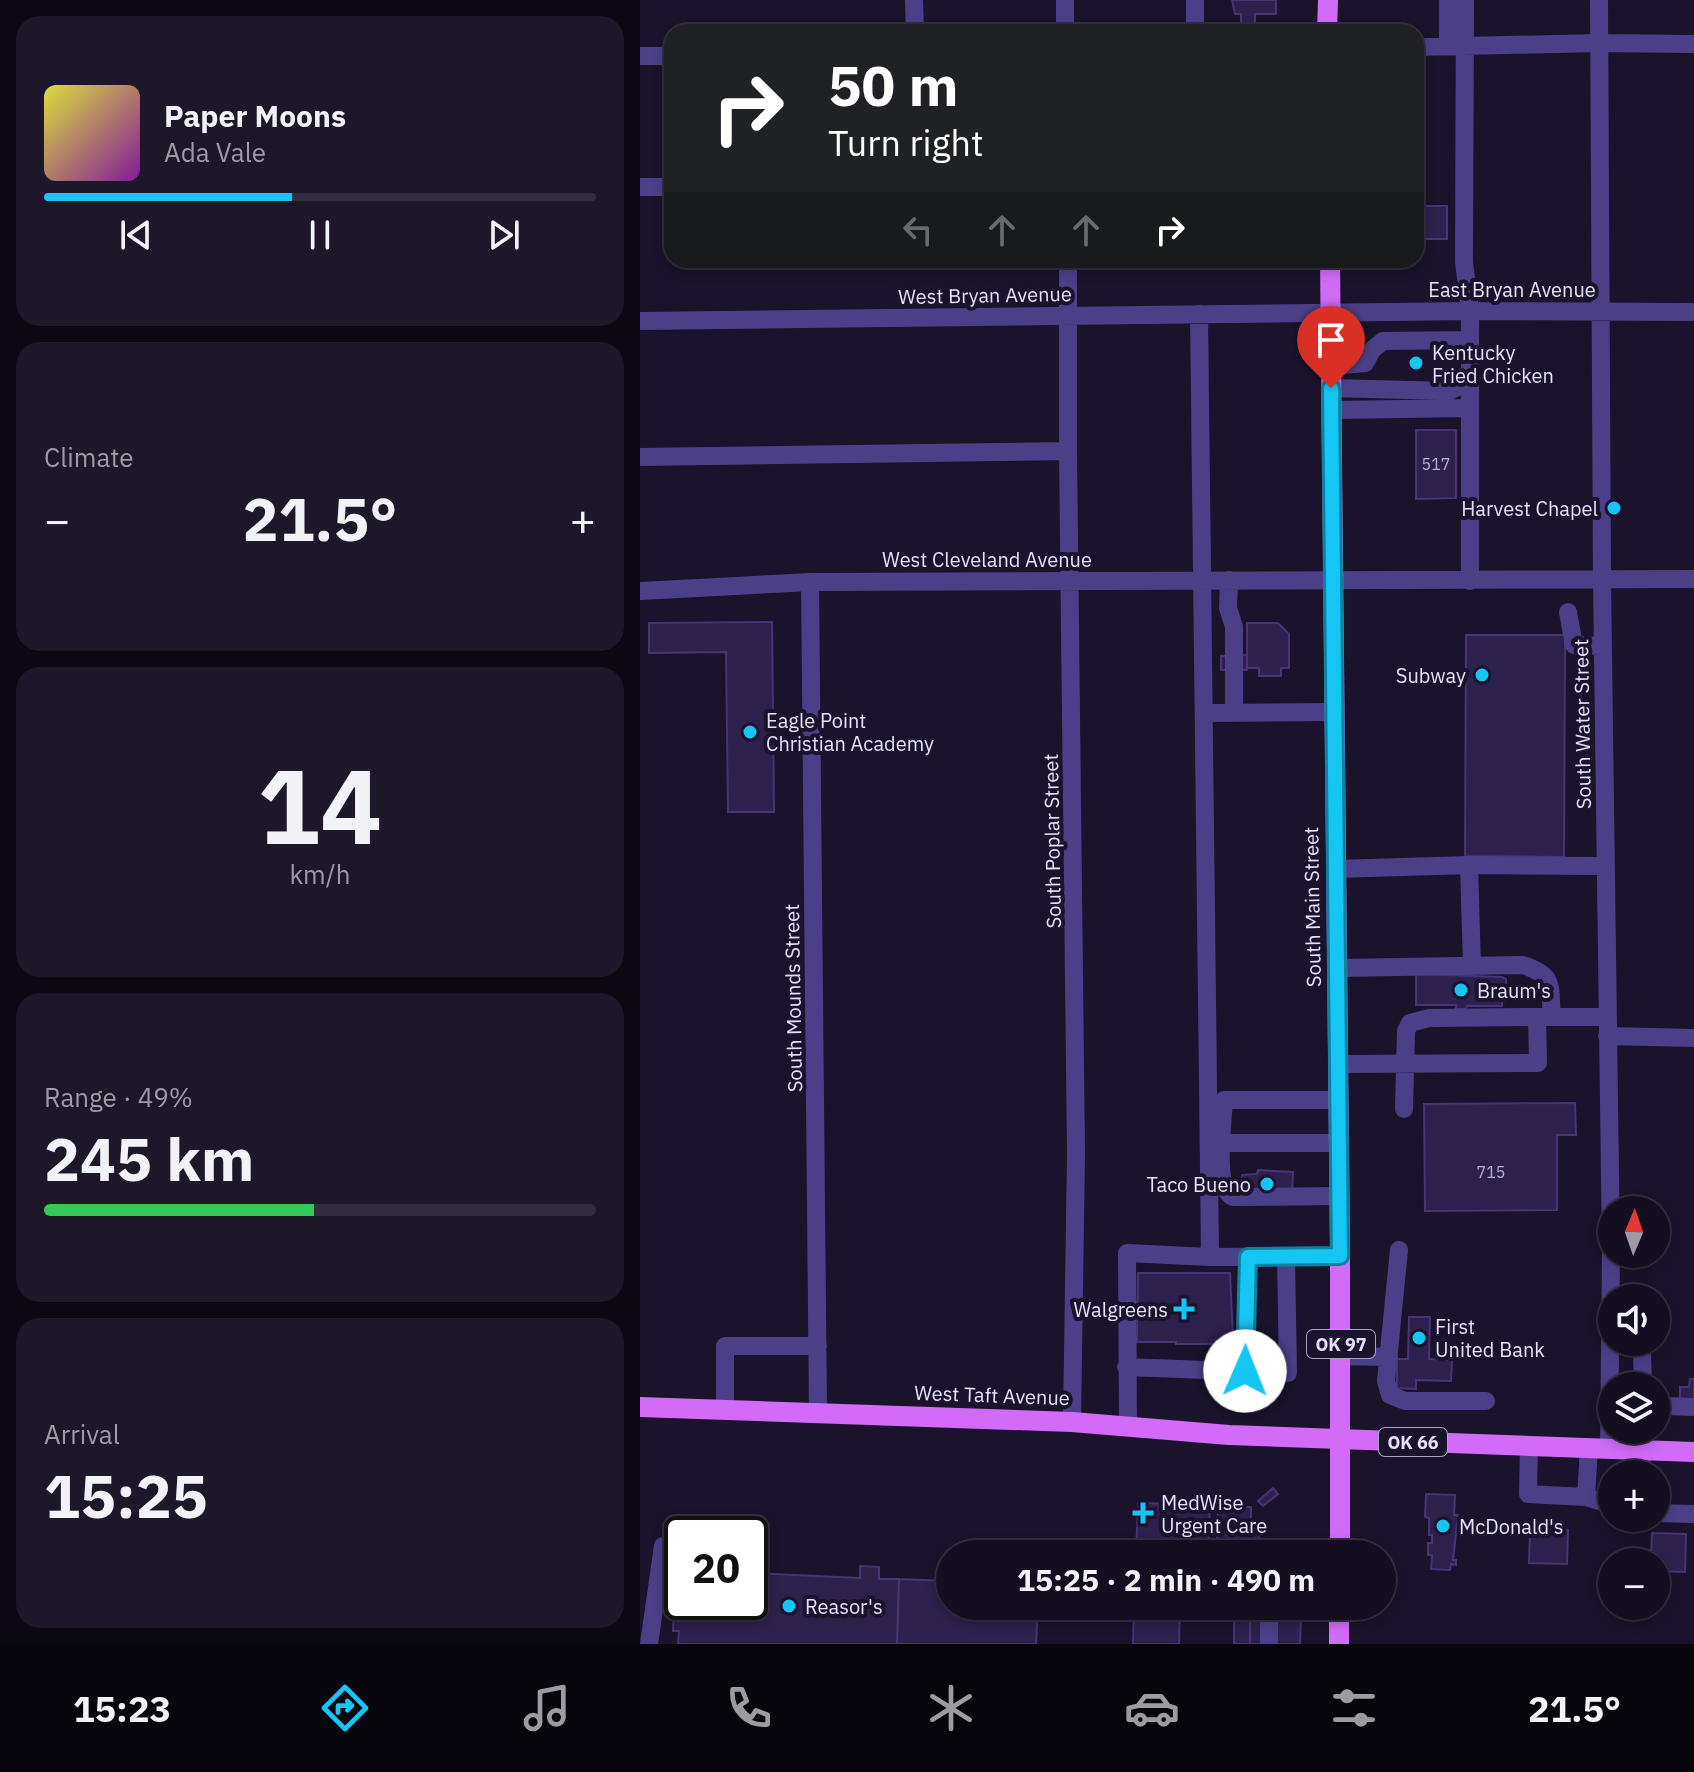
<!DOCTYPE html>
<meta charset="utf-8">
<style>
:root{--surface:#140e20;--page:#1d1729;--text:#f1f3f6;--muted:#9d9ca5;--line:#332e3e;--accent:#15c6f4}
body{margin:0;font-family:"IBM Plex Sans",sans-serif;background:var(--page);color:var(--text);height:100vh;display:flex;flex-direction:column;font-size:30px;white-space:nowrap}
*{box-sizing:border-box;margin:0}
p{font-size:26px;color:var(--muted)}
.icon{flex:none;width:44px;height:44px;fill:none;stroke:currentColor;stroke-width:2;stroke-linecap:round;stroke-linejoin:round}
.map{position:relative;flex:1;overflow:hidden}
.side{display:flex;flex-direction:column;gap:16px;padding:16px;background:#0b0812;width:640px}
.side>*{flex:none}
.banner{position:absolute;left:24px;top:24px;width:760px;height:244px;border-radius:24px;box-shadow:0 4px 12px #0003,0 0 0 2px var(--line);background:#202124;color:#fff;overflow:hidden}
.needle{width:52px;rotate:2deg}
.tools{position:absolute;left:958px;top:1196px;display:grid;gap:16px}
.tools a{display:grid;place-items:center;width:72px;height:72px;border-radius:50%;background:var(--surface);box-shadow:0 4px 12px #0003,0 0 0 2px var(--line);font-size:40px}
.speed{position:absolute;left:24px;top:1516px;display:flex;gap:16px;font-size:40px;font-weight:700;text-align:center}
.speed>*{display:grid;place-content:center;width:104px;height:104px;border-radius:50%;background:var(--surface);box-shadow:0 4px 12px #0003,0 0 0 2px var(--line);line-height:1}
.speed .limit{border:4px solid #111;border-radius:12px;background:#fff;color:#111}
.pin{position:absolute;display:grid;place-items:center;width:68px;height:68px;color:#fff;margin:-82px -34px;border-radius:50% 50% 50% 0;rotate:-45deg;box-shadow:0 0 8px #0007}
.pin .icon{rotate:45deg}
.me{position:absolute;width:88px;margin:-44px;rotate:1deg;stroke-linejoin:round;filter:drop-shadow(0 0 6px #0008)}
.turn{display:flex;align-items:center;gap:28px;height:168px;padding:0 32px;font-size:36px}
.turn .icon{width:104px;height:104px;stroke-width:2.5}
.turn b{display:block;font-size:56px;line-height:68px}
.lanes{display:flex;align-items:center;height:76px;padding:0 32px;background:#0003;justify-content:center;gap:40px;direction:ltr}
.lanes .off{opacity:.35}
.big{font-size:60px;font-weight:700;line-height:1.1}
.side .card{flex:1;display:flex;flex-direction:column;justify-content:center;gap:12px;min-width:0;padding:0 28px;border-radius:24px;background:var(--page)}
.side .dial{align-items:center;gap:0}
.dial b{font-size:104px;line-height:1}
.song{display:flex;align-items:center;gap:24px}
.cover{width:96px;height:96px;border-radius:12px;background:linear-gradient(135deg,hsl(60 70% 55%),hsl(290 70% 35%))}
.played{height:8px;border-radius:4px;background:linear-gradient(90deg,var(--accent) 45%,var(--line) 45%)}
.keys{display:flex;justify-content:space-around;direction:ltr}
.heat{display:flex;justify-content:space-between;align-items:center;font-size:44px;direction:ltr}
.charge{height:12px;border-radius:6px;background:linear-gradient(90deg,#34c759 49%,var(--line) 0)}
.trip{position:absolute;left:296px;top:1540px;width:460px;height:80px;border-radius:40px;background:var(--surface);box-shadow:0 4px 12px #0003,0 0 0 2px var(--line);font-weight:700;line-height:80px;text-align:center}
.tab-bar{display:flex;height:128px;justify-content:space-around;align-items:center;background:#08060d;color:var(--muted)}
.tab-bar .icon{width:56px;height:56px}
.tab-bar .current{color:var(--accent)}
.tab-bar b{font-size:36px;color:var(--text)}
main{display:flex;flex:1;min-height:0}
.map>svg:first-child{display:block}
.building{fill:#2d204c;stroke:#473376;stroke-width:2}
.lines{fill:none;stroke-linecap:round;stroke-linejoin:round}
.minor{stroke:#4b4088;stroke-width:18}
.major{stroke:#d26bf8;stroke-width:20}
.route-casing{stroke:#0e819f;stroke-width:20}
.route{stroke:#15c6f4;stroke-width:14}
.poi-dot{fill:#15c6f4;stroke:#1a132b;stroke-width:3}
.labels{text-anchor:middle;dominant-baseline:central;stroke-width:8;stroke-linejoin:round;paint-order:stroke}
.number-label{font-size:16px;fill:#b8afd1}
.shield{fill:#1a132b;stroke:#a9a2be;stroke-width:2}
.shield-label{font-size:18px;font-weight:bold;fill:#e6dffd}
.street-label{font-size:20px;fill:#e6dffd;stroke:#1a132b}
.poi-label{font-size:20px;fill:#e6dffd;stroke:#1a132b;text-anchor:start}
</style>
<main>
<section class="side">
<div class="card">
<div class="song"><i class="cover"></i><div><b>Paper Moons</b><p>Ada Vale</p></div></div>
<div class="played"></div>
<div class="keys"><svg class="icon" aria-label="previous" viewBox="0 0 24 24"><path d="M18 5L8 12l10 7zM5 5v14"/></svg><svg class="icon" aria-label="pause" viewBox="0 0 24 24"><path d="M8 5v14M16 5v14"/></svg><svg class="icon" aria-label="next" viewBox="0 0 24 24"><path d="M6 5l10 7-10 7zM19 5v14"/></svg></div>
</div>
<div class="card"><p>Climate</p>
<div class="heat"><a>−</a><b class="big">21.5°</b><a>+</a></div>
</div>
<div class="card dial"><b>14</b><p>km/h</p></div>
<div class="card"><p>Range · 49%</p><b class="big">245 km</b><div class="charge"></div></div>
<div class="card"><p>Arrival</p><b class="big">15:25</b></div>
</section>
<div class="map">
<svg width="1054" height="1644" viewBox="0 0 1054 1644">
<rect width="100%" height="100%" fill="#1a132b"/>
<!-- building -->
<path class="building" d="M592 0H636V14H615V25H601V14H595Z
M776 206H807V239H776Z
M776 430H816V498L776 499Z
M132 622 134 812H88L86 652 9 653V623Z
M607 623H638L649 634V668H641V676H619V668H607Z
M826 635H925L924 857 825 856Z
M607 655V670H581V656Z
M776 974 862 977 866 979V1001H862V1006H827L826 1009H816V1005H776Z
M935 1103 936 1135H917V1210L785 1211 784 1104Z
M618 1170 653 1172 652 1195 602 1194V1175L617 1174Z
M498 1273H590L593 1337 585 1347 576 1346V1344H536V1342H497Z
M769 1317H790L789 1359 812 1360 811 1381 776 1380V1389L757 1388V1359H768Z
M1050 1379H1054V1401L1040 1400V1387H1049Z
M633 1488 638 1494 623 1506 618 1501Z
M786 1494 815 1495 814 1515H818L813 1560H816V1565L811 1564 810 1570 791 1569 792 1555H788V1543H792V1535H789V1518L785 1517Z
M498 1503 570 1505 568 1554H496Z
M578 1506 611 1507V1523H619V1545L577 1544Z
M890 1528 928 1530 927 1564 889 1563Z
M1012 1533 1046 1534 1045 1572 1016 1571V1562H1011Z
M220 1566 239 1567V1579H259L257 1644H38L39 1631H33L34 1610H39L41 1571 42 1602H110V1573L220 1578Z
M259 1579 310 1581V1606H398L396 1644H257Z
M494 1606H540L539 1644H493Z
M594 1615H610V1644H594Z
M610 1615H661L660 1644H610Z"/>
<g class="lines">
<!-- minor -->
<path class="minor" d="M274 0 275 32
M425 0V32
M555 0V32
M808 0V46
M825 0 824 262 830 311V581
M959 0 962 580 971 1251 969 1448
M776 47 959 43 1054 44
M0 56H32
M0 187H32
M428 260V451L436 1153 432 1422
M559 314 570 1257
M0 321 830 311 1054 312
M691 366 725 363 732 350 743 341 830 340
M691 388 809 391 830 381
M692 410 830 408
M0 457 428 451
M589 580 588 608 594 627V713
M170 582 178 1413
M0 591 170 582 1054 579
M928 612 934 645 963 646
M564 713 695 712
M829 865 832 966
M696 869 829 865 965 866
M697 968 883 965C916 976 909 985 912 1017
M967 1036 1054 1038
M698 1064 898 1063 897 1017H967
M698 1100H584C583 1121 573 1188 593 1197L699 1196
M764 1109 766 1031 770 1023 789 1018 897 1017
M582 1143H699
M759 1250 746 1381 750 1395 765 1401H846
M1002 1351 1003 1386
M701 1356 749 1357
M486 1367 648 1373 646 1256
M605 1371 608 1257
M1016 1394 1024 1406 1054 1407
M85 1410V1346H178
M488 1427 487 1253 570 1257 700 1256
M889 1446 888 1494 946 1497 972 1505
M1001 1474 1002 1450
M946 1497 949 1448
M1016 1513 1054 1514
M9 1644 23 1546
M629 1644V1606"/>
<!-- major -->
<path class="major" d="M687 32 688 0
M690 260 700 1249V1554
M0 1407 432 1422 589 1435 1054 1452
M699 1644V1606"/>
</g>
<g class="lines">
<defs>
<path id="route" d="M605 1371 608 1257 700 1256 691 388"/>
</defs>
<!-- route casing -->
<use href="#route" class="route-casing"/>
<!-- route -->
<use href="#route" class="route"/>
</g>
<!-- markers -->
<g class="poi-dot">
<circle cx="776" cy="363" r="8"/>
<circle cx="974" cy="508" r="8"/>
<circle cx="842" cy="675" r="8"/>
<circle cx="110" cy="732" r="8"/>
<circle cx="821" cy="990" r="8"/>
<circle cx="627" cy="1184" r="8"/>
<path d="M540 1297h8v8h8v8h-8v8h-8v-8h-8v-8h8z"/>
<circle cx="779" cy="1338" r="8"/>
<path d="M499 1501h8v8h8v8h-8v8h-8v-8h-8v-8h8z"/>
<circle cx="803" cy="1526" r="8"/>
<circle cx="149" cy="1606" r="8"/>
</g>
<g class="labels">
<!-- number labels -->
<g class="number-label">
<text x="796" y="464">517</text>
<text x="851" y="1172">715</text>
</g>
<!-- shield labels -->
<g class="shield">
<rect x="667" y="1330" width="68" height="28" rx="6"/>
<rect x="739" y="1428" width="68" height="28" rx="6"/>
</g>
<g class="shield-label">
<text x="701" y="1344">OK 97</text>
<text x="773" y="1442">OK 66</text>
</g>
<!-- street labels -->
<g class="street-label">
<text x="872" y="289">East Bryan Avenue</text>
<text transform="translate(345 295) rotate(-1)">West Bryan Avenue</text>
<text x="347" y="559">West Cleveland Avenue</text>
<text transform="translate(942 724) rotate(-91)">South Water Street</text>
<text transform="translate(412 841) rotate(-91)">South Poplar Street</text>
<text transform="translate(672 907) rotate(-91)">South Main Street</text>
<text transform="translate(153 998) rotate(-91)">South Mounds Street</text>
<text transform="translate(352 1395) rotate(2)">West Taft Avenue</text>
</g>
<!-- poi labels -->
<g class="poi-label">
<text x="792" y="352">Kentucky<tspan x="792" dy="23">Fried Chicken</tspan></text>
<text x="958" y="508" text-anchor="end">Harvest Chapel</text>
<text x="826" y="675" text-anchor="end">Subway</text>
<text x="126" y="720">Eagle Point<tspan x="126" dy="23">Christian Academy</tspan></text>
<text x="837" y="990">Braum's</text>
<text x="611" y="1184" text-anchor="end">Taco Bueno</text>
<text x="528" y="1309" text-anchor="end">Walgreens</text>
<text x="795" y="1326">First<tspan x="795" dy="23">United Bank</tspan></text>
<text x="521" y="1502">MedWise<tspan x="521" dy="23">Urgent Care</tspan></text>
<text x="819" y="1526">McDonald's</text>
<text x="165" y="1606">Reasor's</text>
</g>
</g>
</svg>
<div class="tools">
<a><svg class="needle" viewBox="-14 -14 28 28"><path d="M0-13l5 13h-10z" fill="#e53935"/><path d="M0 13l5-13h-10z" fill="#9d9ca5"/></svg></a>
<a><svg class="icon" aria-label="sound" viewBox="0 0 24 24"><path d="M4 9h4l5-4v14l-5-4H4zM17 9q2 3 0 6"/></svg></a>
<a><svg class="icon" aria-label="layers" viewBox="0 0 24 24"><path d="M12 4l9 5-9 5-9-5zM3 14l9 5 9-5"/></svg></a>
<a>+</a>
<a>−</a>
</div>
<div class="speed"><div class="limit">20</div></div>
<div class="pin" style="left:691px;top:388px;background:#d93025"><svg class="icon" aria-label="arrive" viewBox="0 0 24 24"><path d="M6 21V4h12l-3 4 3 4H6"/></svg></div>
<svg class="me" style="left:605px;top:1371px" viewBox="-20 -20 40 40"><circle r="19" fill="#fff"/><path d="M0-13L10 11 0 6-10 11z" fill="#15c6f4"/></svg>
<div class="trip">15:25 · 2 min · 490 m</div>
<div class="banner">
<div class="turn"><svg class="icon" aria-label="right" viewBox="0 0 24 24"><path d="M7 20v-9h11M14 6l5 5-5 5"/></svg><div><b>50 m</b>Turn right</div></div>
<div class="lanes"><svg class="icon off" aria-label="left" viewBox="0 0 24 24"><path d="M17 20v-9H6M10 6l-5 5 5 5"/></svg><svg class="icon off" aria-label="ahead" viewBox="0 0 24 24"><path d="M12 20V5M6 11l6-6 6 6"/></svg><svg class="icon off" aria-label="ahead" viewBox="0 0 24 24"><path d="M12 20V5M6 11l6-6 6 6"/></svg><svg class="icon" aria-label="right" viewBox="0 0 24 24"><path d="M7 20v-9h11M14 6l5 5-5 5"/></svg></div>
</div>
</div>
</main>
<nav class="tab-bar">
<b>15:23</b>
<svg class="icon current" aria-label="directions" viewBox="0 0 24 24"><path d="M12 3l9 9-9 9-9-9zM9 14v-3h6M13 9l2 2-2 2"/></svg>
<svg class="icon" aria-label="music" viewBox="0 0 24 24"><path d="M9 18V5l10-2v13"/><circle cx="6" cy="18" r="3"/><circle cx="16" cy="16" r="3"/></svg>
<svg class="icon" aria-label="phone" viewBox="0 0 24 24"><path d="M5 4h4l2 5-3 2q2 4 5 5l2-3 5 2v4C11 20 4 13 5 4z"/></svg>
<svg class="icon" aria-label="climate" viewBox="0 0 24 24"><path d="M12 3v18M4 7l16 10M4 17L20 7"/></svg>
<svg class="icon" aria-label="car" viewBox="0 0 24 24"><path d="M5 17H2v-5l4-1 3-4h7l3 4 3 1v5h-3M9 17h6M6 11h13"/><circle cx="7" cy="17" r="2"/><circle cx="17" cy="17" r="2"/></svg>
<svg class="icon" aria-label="filters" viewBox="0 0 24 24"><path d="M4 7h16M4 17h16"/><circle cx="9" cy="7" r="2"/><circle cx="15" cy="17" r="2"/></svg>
<b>21.5°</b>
</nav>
